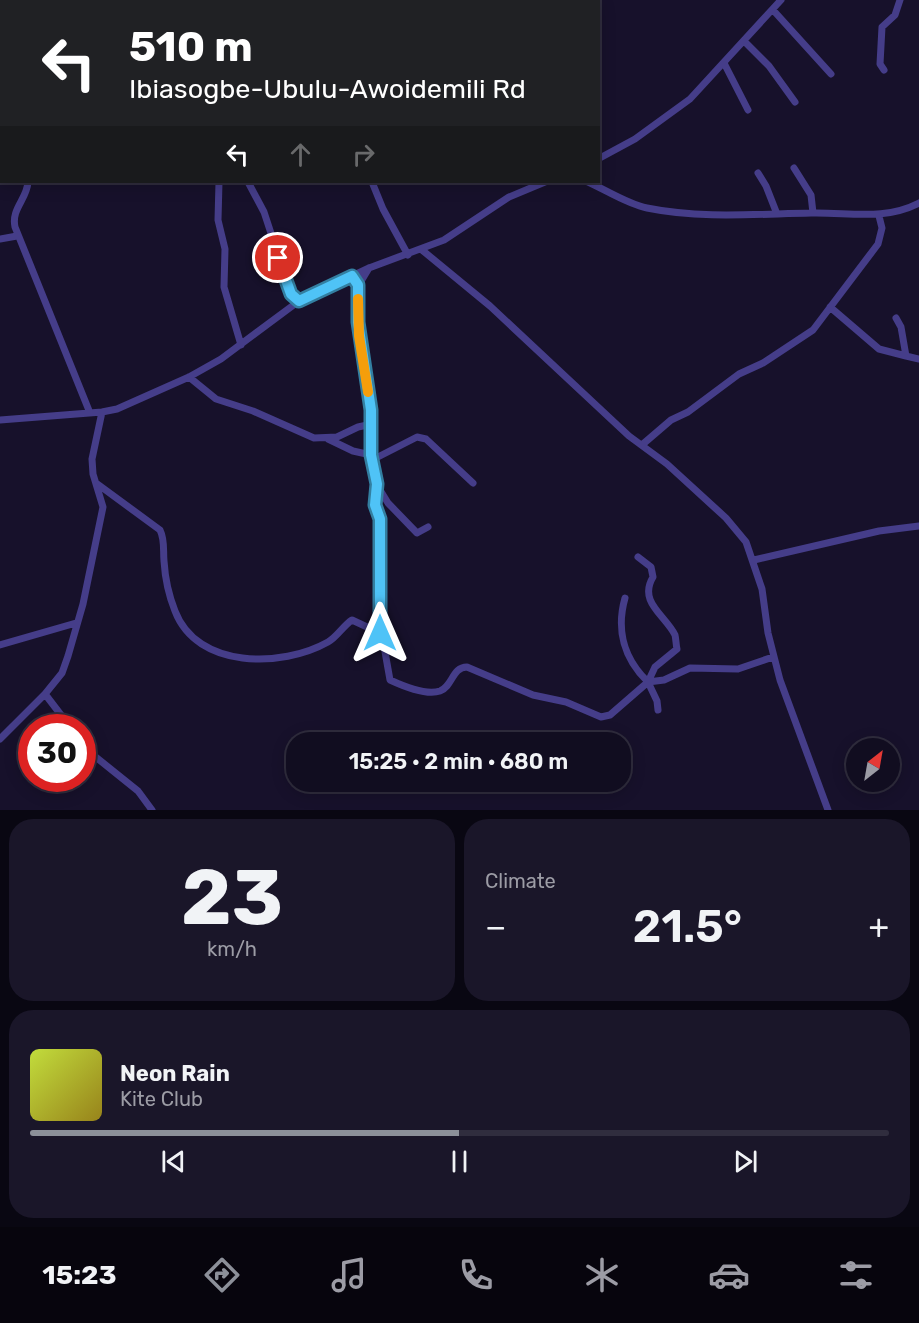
<!DOCTYPE html>
<meta charset="utf-8">
<style>
:root{--surface:#110d20;--page:#1a1629;--text:#f1f3f6;--muted:#9c9ca5;--line:#302d3e;--accent:#8c9099}
body{margin:0;font-family:Rubik,sans-serif;background:var(--page);color:var(--text);height:100vh;display:flex;flex-direction:column;font-size:22px;white-space:nowrap}
*{box-sizing:border-box;margin:0}
p{font-size:20px;color:var(--muted)}
.icon{flex:none;width:33px;height:33px;fill:none;stroke:currentColor;stroke-width:2;stroke-linecap:round;stroke-linejoin:round}
.map{position:relative;height:810px;overflow:hidden}
.panel{display:flex;flex-direction:column;gap:9px;padding:9px;background:#090712;flex:1}
.panel>*{flex:none}
.guide{position:absolute;left:0px;top:0px;width:600px;height:183px;box-shadow:0 3px 15px #0003,0 0 0 2px var(--line);background:#202124;color:#fff;overflow:hidden}
.needle{width:39px;rotate:31deg}
.tools{position:absolute;left:846px;top:738px;display:grid;gap:12px}
.tools a{display:grid;place-items:center;width:54px;height:54px;border-radius:50%;background:var(--surface);box-shadow:0 3px 15px #0003,0 0 0 2px var(--line);font-size:30px}
.speed{position:absolute;left:18px;top:714px;display:flex;gap:12px;font-size:30px;font-weight:700;text-align:center}
.speed>*{display:grid;place-content:center;width:78px;height:78px;border-radius:50%;background:var(--surface);box-shadow:0 3px 15px #0003,0 0 0 2px var(--line);line-height:1}
.speed .limit{border:9px solid #d22;background:#fff;color:#111}
.pin{position:absolute;display:grid;place-items:center;width:51px;height:51px;color:#fff;margin:-26px;border:3px solid #fff;border-radius:50%;box-shadow:0 2px 6px #0007}
.me{position:absolute;width:66px;margin:-33px;rotate:0deg;stroke-linejoin:round;filter:drop-shadow(0 0 4px #0008)}
.turn{display:flex;align-items:center;gap:21px;height:126px;padding:0 30px;font-size:27px}
.turn .icon{width:78px;height:78px;stroke-width:2.5}
.turn b{display:block;font-size:42px;line-height:51px}
.lanes{display:flex;align-items:center;height:57px;padding:0 30px;background:#0003;justify-content:center;gap:30px;direction:ltr}
.lanes .off{opacity:.35}
.big{font-size:45px;font-weight:600;line-height:1.1}
.panel .card{flex:1;display:flex;flex-direction:column;justify-content:center;gap:9px;min-width:0;padding:0 21px;border-radius:24px;background:var(--page)}
.panel .dial{align-items:center;gap:0}
.dial b{font-size:78px;line-height:1}
.song{display:flex;align-items:center;gap:18px}
.cover{width:72px;height:72px;border-radius:9px;background:linear-gradient(135deg,hsl(70 70% 55%),hsl(50 70% 35%))}
.played{height:6px;border-radius:3px;background:linear-gradient(90deg,var(--accent) 50%,var(--line) 50%)}
.keys{display:flex;justify-content:space-around;direction:ltr}
.heat{display:flex;justify-content:space-between;align-items:center;font-size:33px;direction:ltr}
.panel .tiles{flex:1;display:grid;gap:9px;grid-template-columns:1fr 1fr}
.card:last-child{grid-column:span 2}
.trip{position:absolute;left:286px;top:732px;width:345px;height:60px;border-radius:24px;background:var(--surface);box-shadow:0 3px 15px #0003,0 0 0 2px var(--line);font-weight:600;line-height:60px;text-align:center}
.dock{display:flex;height:96px;justify-content:space-around;align-items:center;background:#07050d;color:var(--muted)}
.dock .icon{width:42px;height:42px}
.dock .active{color:var(--accent)}
.dock b{font-size:27px;color:var(--text)}
.map>svg:first-child{display:block}
.lines{fill:none;stroke-linecap:round;stroke-linejoin:round}
.minor{stroke:#453d89;stroke-width:7}
.route-casing{stroke:#337fa1;stroke-width:15}
.route{stroke:#4fc3f7;stroke-width:10}
.slow{stroke:#f59e0b;stroke-width:10}
</style>
<div class="map">
<svg width="919" height="810" viewBox="0 0 919 810">
<rect width="100%" height="100%" fill="#17112b"/>
<g class="lines">
<!-- minor -->
<path class="minor" d="M261 2 262 0
M309 2 314 0
M330 2V0
M773 10 831 74
M744 41 769 66 795 102
M724 63 748 110
M884 70 880 64 882 27 895 15 900 0
M598 159 635 139 690 99 781 0
M794 168 811 195 813 213
M758 173 766 186 777 214
M28 182C27 199 11 209 15 227L90 413
M219 182 218 220 225 249 224 287 241 345
M248 182 264 212 291 294 299 301
M372 182 383 209 408 255
M588 182C606 190 627 204 647 208 701 219 756 214 811 213 849 212 884 221 919 203
M0 239 17 236
M422 250 490 306 629 436 667 464 726 518 746 542 762 589 768 633 780 680 828 810
M369 268 357 288 358 322 372 424 371 455 377 485 375 505 380 519 379 618 390 680C403 686 426 696 440 691 453 686 452 667 467 667L533 695 566 702 601 717 610 715 648 682 664 680 690 668 738 669 773 657
M830 307 879 349 906 356 901 327 896 318
M906 356 919 359
M189 377 216 399 253 411 314 438 337 437 358 427 372 424
M0 420 102 412 117 409 189 377 221 359 299 301 369 268 444 240 509 197 545 182
M328 439 353 451 371 455
M643 444 671 420 688 412 739 374 763 363 813 330 878 244 882 228 879 216
M372 460 417 437 426 439 473 483
M96 483 160 530C165 540 163 550 164 561 165 577 169 596 175 611 197 669 282 668 328 642 337 637 343 626 352 620L380 633
M377 485 388 503 417 533 428 527
M638 557 651 567 653 577C638 602 665 615 675 635 676 639 676 645 677 649L655 667 648 682 657 701 658 710
M754 560 879 531 919 526
M625 598C616 630 624 659 648 682
M0 645 76 623
M45 694 71 728
M0 739 45 694 62 673 68 656 83 604 103 507 93 474 92 459 102 412
M82 746 138 791 152 810"/>
</g>
<g class="lines">
<defs>
<path id="route" d="M278 258 291 294 299 301 352 276 358 285V322L371 410V455L377 484 375 505 380 519V633"/>
</defs>
<!-- route casing -->
<use href="#route" class="route-casing"/>
<!-- route -->
<use href="#route" class="route"/>
<!-- slow -->
<path class="slow" d="M358 299 359 336 368 392"/>
</g>
</svg>
<div class="tools">
<a><svg class="needle" viewBox="-14 -14 28 28"><path d="M0-13l5 13h-10z" fill="#e53935"/><path d="M0 13l5-13h-10z" fill="#9c9ca5"/></svg></a>
</div>
<div class="speed"><div class="limit">30</div></div>
<div class="pin" style="left:278px;top:258px;background:#d93025"><svg class="icon" aria-label="arrive" viewBox="0 0 24 24"><path d="M6 21V4h12l-3 4 3 4H6"/></svg></div>
<svg class="me" style="left:380px;top:633px" viewBox="-20 -20 40 40"><path d="M0-17L14 15 0 8-14 15z" fill="#4fc3f7" stroke="#fff" stroke-width="4"/></svg>
<div class="trip">15:25 · 2 min · 680 m</div>
<div class="guide">
<div class="turn"><svg class="icon" aria-label="left" viewBox="0 0 24 24"><path d="M17 20v-9H6M10 6l-5 5 5 5"/></svg><div><b>510 m</b>Ibiasogbe-Ubulu-Awoidemili Rd</div></div>
<div class="lanes"><svg class="icon" aria-label="left" viewBox="0 0 24 24"><path d="M17 20v-9H6M10 6l-5 5 5 5"/></svg><svg class="icon off" aria-label="ahead" viewBox="0 0 24 24"><path d="M12 20V5M6 11l6-6 6 6"/></svg><svg class="icon off" aria-label="right" viewBox="0 0 24 24"><path d="M7 20v-9h11M14 6l5 5-5 5"/></svg></div>
</div>
</div>
<section class="panel">
<div class="tiles">
<div class="card dial"><b>23</b><p>km/h</p></div>
<div class="card"><p>Climate</p>
<div class="heat"><a>−</a><b class="big">21.5°</b><a>+</a></div>
</div>
<div class="card">
<div class="song"><i class="cover"></i><div><b>Neon Rain</b><p>Kite Club</p></div></div>
<div class="played"></div>
<div class="keys"><svg class="icon" aria-label="previous" viewBox="0 0 24 24"><path d="M18 5L8 12l10 7zM5 5v14"/></svg><svg class="icon" aria-label="pause" viewBox="0 0 24 24"><path d="M8 5v14M16 5v14"/></svg><svg class="icon" aria-label="next" viewBox="0 0 24 24"><path d="M6 5l10 7-10 7zM19 5v14"/></svg></div>
</div>
</div>
</section>
<nav class="dock">
<b>15:23</b>
<svg class="icon active" aria-label="directions" viewBox="0 0 24 24"><path d="M12 3l9 9-9 9-9-9zM9 14v-3h6M13 9l2 2-2 2"/></svg>
<svg class="icon" aria-label="music" viewBox="0 0 24 24"><path d="M9 18V5l10-2v13"/><circle cx="6" cy="18" r="3"/><circle cx="16" cy="16" r="3"/></svg>
<svg class="icon" aria-label="phone" viewBox="0 0 24 24"><path d="M5 4h4l2 5-3 2q2 4 5 5l2-3 5 2v4C11 20 4 13 5 4z"/></svg>
<svg class="icon" aria-label="climate" viewBox="0 0 24 24"><path d="M12 3v18M4 7l16 10M4 17L20 7"/></svg>
<svg class="icon" aria-label="car" viewBox="0 0 24 24"><path d="M5 17H2v-5l4-1 3-4h7l3 4 3 1v5h-3M9 17h6M6 11h13"/><circle cx="7" cy="17" r="2"/><circle cx="17" cy="17" r="2"/></svg>
<svg class="icon" aria-label="filters" viewBox="0 0 24 24"><path d="M4 7h16M4 17h16"/><circle cx="9" cy="7" r="2"/><circle cx="15" cy="17" r="2"/></svg>
</nav>
